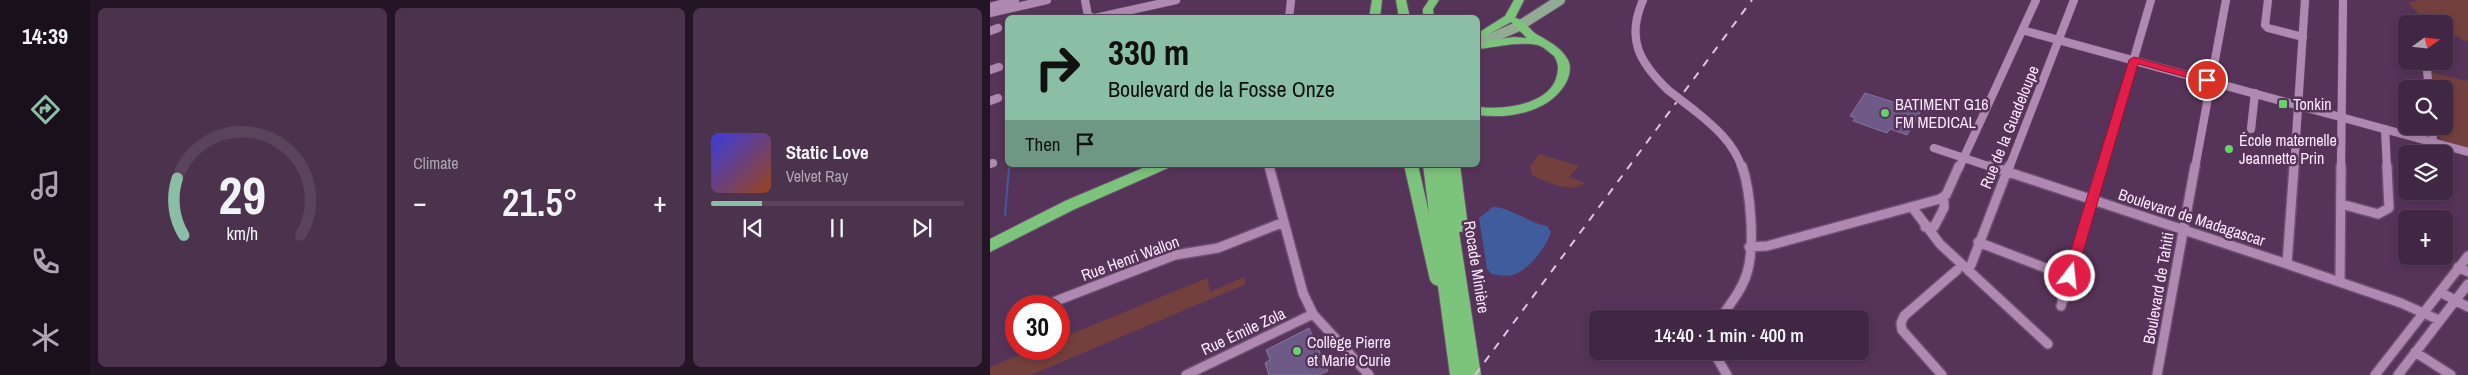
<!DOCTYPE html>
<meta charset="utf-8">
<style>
:root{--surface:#402743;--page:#4b334e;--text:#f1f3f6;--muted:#aea5b2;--line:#59445c;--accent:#8abfa5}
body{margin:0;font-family:"Archivo Narrow",sans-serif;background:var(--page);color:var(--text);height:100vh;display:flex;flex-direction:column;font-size:19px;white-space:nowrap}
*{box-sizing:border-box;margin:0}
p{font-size:16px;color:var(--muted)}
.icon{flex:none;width:28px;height:28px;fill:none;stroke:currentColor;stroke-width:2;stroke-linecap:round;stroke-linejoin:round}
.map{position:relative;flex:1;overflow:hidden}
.drawer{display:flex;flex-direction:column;gap:8px;padding:8px;background:#231525;width:900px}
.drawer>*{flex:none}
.banner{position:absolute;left:15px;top:15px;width:475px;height:152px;border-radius:8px;box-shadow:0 2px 8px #0003,0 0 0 1px var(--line);background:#8abfa5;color:#111;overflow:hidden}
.needle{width:32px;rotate:75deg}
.fabs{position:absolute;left:1408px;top:15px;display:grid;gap:10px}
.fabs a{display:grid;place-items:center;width:55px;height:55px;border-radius:8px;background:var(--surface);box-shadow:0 2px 8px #0003,0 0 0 1px var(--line);font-size:25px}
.speed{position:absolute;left:15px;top:295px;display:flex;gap:10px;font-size:25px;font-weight:700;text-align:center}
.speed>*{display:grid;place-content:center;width:65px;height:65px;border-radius:50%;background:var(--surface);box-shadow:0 2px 8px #0003,0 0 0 1px var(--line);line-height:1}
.speed .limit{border:8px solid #d22;background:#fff;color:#111}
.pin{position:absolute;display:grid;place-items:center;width:42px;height:42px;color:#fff;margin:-21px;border:2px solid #fff;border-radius:50%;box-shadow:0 1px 5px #0007}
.me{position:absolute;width:55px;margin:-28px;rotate:16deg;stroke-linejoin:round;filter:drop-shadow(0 0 4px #0008)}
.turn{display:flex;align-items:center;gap:18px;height:105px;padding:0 20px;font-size:22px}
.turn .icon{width:65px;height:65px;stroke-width:2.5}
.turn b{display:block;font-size:35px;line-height:42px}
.then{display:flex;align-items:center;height:48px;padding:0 20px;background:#0003;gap:10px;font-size:19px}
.big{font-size:38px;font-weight:600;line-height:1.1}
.drawer .card{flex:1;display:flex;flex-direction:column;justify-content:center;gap:8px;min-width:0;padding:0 18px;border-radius:8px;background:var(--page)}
.drawer .dial{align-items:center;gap:0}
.dial svg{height:130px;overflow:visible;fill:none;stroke:var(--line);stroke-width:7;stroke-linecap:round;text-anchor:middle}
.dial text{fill:var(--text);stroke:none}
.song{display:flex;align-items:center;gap:15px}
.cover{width:60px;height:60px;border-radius:8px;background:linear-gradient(135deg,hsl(240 70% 55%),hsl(20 70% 35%))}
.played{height:5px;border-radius:2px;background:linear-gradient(90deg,var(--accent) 20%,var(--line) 20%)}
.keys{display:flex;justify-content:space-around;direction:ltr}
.heat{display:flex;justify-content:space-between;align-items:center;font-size:28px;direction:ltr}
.drawer .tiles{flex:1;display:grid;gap:8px;grid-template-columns:repeat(3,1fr)}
.trip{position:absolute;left:599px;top:310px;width:280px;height:50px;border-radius:8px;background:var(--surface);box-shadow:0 2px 8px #0003,0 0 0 1px var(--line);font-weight:600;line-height:50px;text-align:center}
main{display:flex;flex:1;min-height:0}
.tabs{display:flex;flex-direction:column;width:90px;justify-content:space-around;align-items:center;background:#1a101b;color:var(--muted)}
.tabs .icon{width:35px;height:35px}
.tabs .selected{color:var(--accent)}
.tabs b{font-size:22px;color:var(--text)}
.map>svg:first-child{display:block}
.green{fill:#74403d}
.water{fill:#3f5c9c}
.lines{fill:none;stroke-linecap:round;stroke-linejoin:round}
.stream{stroke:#3f5c9c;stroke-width:2}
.building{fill:#6e5a87;stroke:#8772a2}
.minor-far1-casing{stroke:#6d506f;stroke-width:9}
.minor-casing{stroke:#6d506f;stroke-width:12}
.major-casing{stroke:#6d506f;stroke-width:12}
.highway-casing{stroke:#6d506f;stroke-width:2}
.minor-far1{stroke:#b089b2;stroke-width:8}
.minor{stroke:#b089b2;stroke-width:9}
.major{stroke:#91ac92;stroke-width:10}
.highway{fill:#7cc37c;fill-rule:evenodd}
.rail{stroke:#dcc5de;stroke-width:2;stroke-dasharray:8 8;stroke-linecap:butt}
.minor-bridge-casing{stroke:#6d506f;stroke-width:9;stroke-linecap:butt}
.minor-bridge{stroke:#b089b2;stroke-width:8}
.route{fill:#e11d48;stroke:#92132f}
.poi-dot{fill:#64d468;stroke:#563459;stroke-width:2}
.labels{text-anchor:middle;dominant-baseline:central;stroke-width:5;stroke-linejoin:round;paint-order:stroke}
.poi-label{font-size:16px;fill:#fbe6fc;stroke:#563459;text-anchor:start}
.street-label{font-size:16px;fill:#fbe6fc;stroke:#563459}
</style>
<main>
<nav class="tabs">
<b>14:39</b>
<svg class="icon selected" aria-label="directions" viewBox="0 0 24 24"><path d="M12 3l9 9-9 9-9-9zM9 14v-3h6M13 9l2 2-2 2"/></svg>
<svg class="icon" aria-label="music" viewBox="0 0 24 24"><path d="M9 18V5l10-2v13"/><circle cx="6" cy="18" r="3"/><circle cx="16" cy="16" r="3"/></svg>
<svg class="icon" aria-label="phone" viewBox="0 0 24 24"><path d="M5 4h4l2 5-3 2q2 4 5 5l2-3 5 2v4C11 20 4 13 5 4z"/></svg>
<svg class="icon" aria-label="climate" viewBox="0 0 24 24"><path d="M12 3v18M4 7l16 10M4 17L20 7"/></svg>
</nav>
<section class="drawer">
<div class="tiles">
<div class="card dial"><svg viewBox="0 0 100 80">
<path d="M14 69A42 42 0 1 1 86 69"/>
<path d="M14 69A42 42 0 0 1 10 34" stroke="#8abfa5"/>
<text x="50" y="56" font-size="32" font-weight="700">29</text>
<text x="50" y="72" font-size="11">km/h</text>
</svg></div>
<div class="card"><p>Climate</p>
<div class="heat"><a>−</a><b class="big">21.5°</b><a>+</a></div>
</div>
<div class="card">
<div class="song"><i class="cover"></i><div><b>Static Love</b><p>Velvet Ray</p></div></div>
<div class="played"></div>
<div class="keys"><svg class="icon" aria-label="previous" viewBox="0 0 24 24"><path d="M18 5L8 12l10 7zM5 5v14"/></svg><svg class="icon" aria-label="pause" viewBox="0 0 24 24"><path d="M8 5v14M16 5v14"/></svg><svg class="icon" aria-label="next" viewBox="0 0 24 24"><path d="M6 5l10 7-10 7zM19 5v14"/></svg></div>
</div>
</div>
</section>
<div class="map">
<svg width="1478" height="375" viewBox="0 0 1478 375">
<rect width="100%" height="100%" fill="#563459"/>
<!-- green -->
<path class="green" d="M1430 0H1478V42L1454 30V24L1437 22 1418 3Z
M1440 72 1477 81 1478 79V148L1454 141 1447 136 1446 126H1454V89H1442Z
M549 154 589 166 579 177 595 183C581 194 556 182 542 175L540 166Z
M254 277 256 284 41 375H0V367L45 349H69V339L217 278 220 292Z"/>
<!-- water -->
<path class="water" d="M503 207C517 206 540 223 557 226L561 232C557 247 537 272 522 275 516 277 509 275 502 274L497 269 489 218Z"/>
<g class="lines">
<!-- stream -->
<path class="stream" d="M15 215 19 168"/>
</g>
<!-- building -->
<path class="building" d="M875 93 931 111 917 135 900 129 897 133 863 121 865 118 860 116Z
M319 328 338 371 329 375H279L275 363 280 360 276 350Z"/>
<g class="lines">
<defs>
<path id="minor-far1" d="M95 0 98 16 104 18
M653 0C636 39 649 62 678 90
M1278 0 1275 25 1278 28 1313 37
M0 7 25 0
M0 13 57 0
M105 18 186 0
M299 18 301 0
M1032 30 1478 152
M0 31 8 28
M1436 61 1439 89
M0 70 9 67
M18 96V98
M0 101 8 98
M704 110C724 126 744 143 752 168
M1442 126 1443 142
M1261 129 1265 93
M1395 129 1397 168
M944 148 1004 168
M0 164 3 163
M279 165 280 168
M969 168 1046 0
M1019 168 1084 0
M1112 168 1161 0
M1205 168 1236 0
M1304 168 1315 0
M1351 168 1353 0"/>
<path id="minor" d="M279 166 313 293 323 314 379 375
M1000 166 1297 264 1411 303 1449 320
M1351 204 1388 214 1399 208 1397 166
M922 207 950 244 1058 344
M935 227H944L954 208V202L950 199 956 195 969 166
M988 242 1079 277
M759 247 777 246 950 199
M1297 264 1304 166
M981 265 1019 166
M1468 267 1478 272
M1350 282 1351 166
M1450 292 1478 307
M53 306 185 255 228 248 294 222
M1071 306 1112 166
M730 319C740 304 752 290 757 273 765 247 761 192 752 166
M723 351 737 375
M1425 352 1461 375
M196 375 323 314
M952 375 912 330 911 323 914 316 967 270
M1167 375 1205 166
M1385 375 1478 256
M1408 375 1478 284"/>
<path id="major" d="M488 44 529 26 570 0"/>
<path id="highway" d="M382 0H392L390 18H379Z
M406 0H416L420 18H409Z
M439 0H449L443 9 444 18H433V9Z
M524 0H534L525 18C533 19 539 29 546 34 558 41 571 47 578 60 582 69 579 78 574 86 556 113 518 119 488 115V107C513 110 561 105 567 75 569 68 568 62 564 56 560 53 553 46 548 45 528 41 508 47 488 49V42L524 37 537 38 521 22 488 40V33L515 16Z
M160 165H180L178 168 85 209 0 252V239L75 201Z
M414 165H428L439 213 433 165H470L478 227 476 231 469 232 491 375H460L448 286 443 284 440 280Z"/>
</defs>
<!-- minor-far1 casing -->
<use href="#minor-far1" class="minor-far1-casing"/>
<!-- minor casing -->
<use href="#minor" class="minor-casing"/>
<!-- major casing -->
<use href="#major" class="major-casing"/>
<!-- highway casing -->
<use href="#highway" class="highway-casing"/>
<!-- minor-far1 -->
<use href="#minor-far1" class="minor-far1"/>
<!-- minor -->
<use href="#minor" class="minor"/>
<!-- major -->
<use href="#major" class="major"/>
<!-- highway -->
<use href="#highway" class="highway"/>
<!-- rail -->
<path class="rail" d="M485 375 762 0"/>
<defs>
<path id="minor-bridge" d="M678 90 704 110"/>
</defs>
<!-- minor-bridge casing -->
<use href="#minor-bridge" class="minor-bridge-casing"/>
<!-- minor-bridge -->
<use href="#minor-bridge" class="minor-bridge"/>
</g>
<!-- route -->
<path class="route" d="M1144 57 1220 78 1222 80 1217 83 1148 64 1086 276 1080 282 1073 276 1139 60Z"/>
<!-- markers -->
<g class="poi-dot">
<rect x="1288" y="99" width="10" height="10" rx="2.5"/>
<circle cx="895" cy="113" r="5"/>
<circle cx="1239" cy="149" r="5"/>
<circle cx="307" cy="351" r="5"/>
</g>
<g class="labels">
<!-- poi labels -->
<g class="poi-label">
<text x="905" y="104">BATIMENT G16<tspan x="905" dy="18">FM MEDICAL</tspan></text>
<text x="1303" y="104">Tonkin</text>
<text x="1249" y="140">École maternelle<tspan x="1249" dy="18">Jeannette Prin</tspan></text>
<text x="317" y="342">Collège Pierre<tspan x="317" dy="18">et Marie Curie</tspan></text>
</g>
<!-- street labels -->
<g class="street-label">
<text transform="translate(1019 127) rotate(-68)">Rue de la Guadeloupe</text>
<text transform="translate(1202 217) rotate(18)">Boulevard de Madagascar</text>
<text transform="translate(140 258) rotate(-20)">Rue Henri Wallon</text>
<text transform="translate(487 267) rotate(81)">Rocade Minière</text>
<text transform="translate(1168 288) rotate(-80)">Boulevard de Tahiti</text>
<text transform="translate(253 331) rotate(-25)">Rue Émile Zola</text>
</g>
</g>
</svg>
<div class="fabs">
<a><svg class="needle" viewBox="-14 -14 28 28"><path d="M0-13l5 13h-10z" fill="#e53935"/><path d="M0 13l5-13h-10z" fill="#aea5b2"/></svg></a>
<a><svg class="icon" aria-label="search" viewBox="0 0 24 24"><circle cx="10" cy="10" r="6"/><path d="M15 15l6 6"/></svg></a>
<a><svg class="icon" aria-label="layers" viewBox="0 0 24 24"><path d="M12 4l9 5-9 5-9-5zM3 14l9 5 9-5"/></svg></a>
<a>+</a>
</div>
<div class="speed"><div class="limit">30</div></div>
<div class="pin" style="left:1217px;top:80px;background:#d93025"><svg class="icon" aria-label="arrive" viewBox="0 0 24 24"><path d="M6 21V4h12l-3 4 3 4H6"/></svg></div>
<svg class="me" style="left:1080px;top:276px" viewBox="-20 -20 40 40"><circle r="17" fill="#e11d48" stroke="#fff" stroke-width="3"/><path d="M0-11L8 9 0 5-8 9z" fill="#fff"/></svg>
<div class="trip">14:40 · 1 min · 400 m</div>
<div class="banner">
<div class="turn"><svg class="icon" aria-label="right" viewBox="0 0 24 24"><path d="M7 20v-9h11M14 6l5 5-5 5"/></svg><div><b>330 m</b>Boulevard de la Fosse Onze</div></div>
<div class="then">Then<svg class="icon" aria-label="arrive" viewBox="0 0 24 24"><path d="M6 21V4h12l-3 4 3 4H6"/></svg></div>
</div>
</div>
</main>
